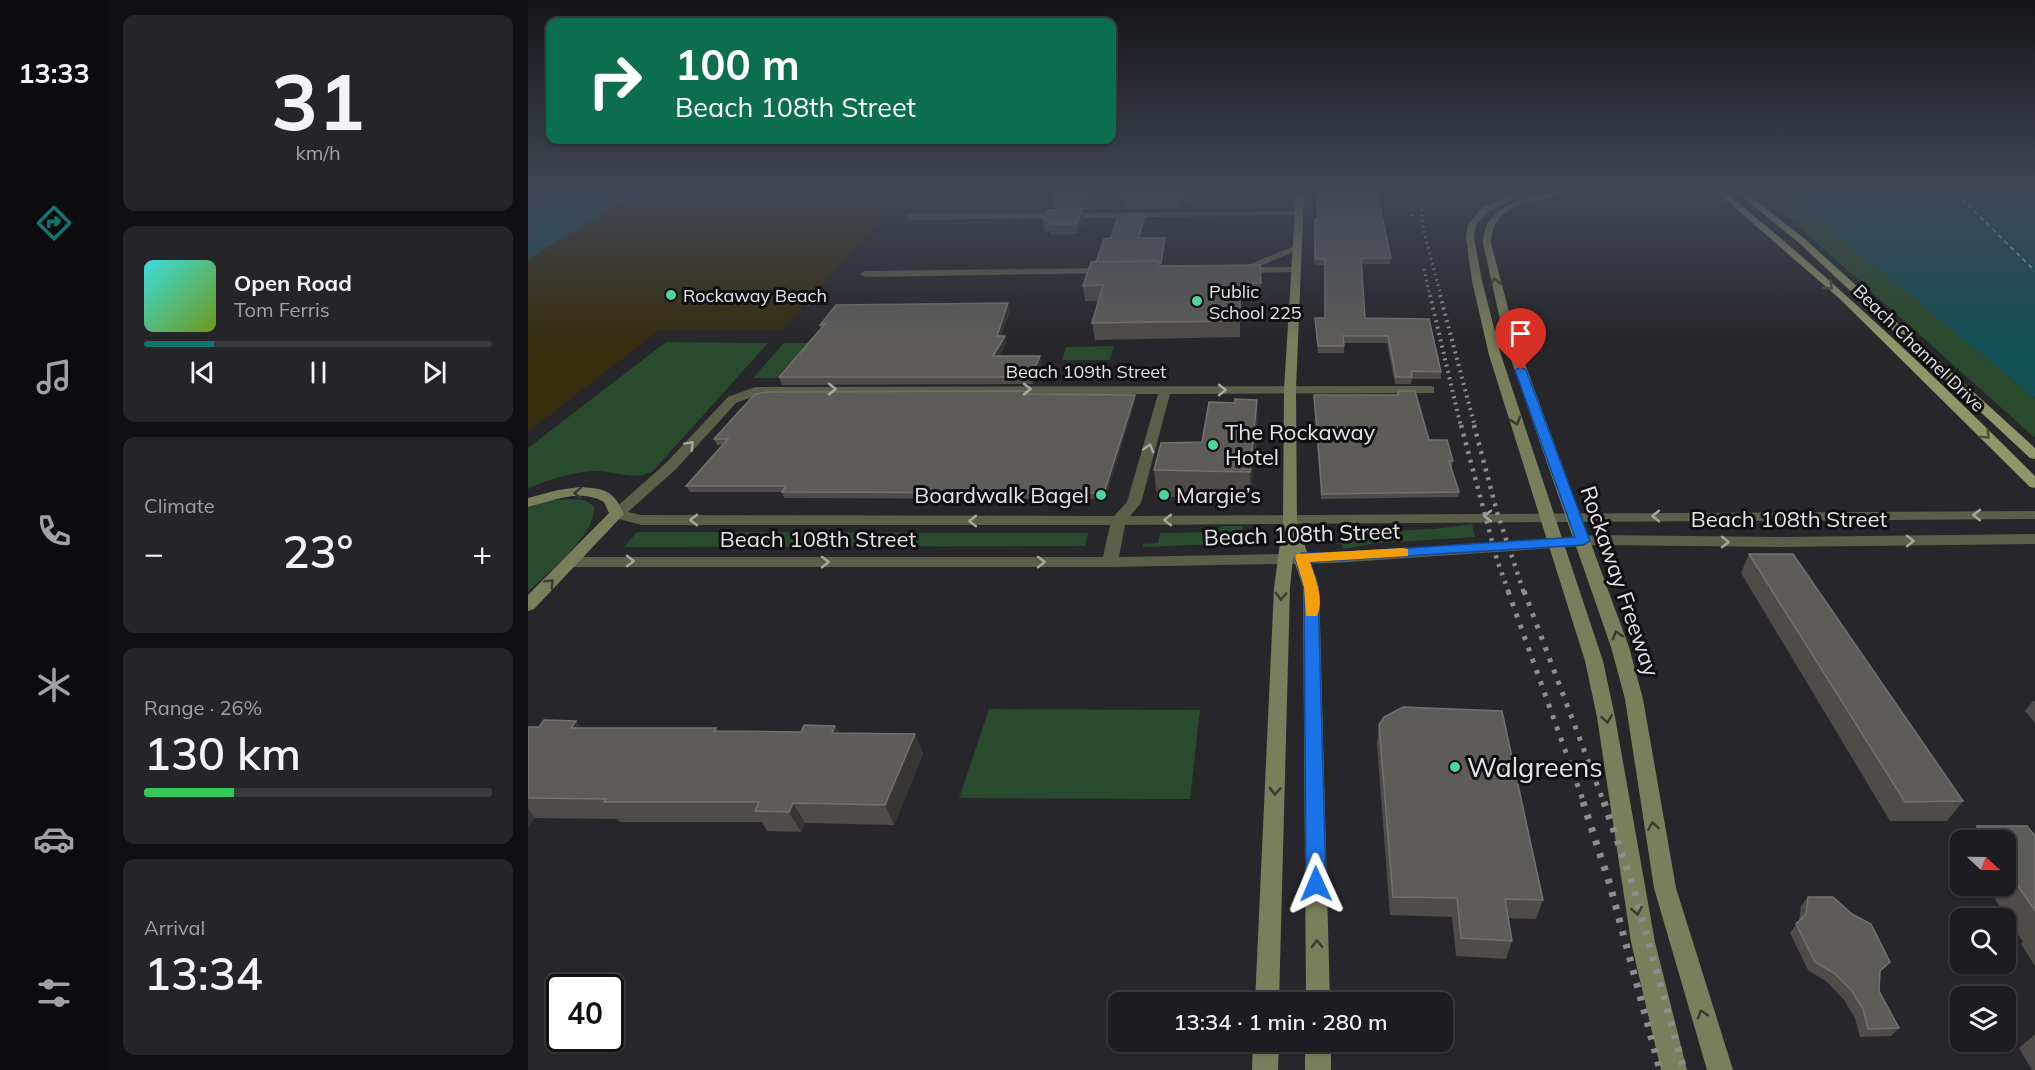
<!DOCTYPE html>
<meta charset="utf-8">
<style>
:root{--surface:#1d1c20;--page:#252529;--text:#f1f3f6;--muted:#a0a1a5;--line:#3b3a3e;--accent:#0f766e}
body{margin:0;font-family:Mulish,sans-serif;background:var(--page);color:var(--text);height:100vh;display:flex;flex-direction:column;font-size:22px;white-space:nowrap}
*{box-sizing:border-box;margin:0}
p{font-size:20px;color:var(--muted)}
.icon{flex:none;width:33px;height:33px;fill:none;stroke:currentColor;stroke-width:2;stroke-linecap:round;stroke-linejoin:round}
.map{position:relative;flex:1;overflow:hidden}
.drawer{display:flex;flex-direction:column;gap:15px;padding:15px;background:#100f12;width:420px}
.drawer>*{flex:none}
.guide{position:absolute;left:18px;top:18px;width:570px;height:126px;border-radius:12px;box-shadow:0 2px 4px #0004,0 0 0 2px var(--line);background:#0b6e4f;color:#fff;overflow:hidden}
.needle{width:39px;rotate:112deg}
.buttons{position:absolute;left:1422px;top:830px;display:grid;gap:12px}
.buttons a{display:grid;place-items:center;width:66px;height:66px;border-radius:12px;background:var(--surface);box-shadow:0 2px 4px #0004,0 0 0 2px var(--line);font-size:30px}
.speed{position:absolute;left:18px;top:974px;display:flex;gap:12px;font-size:30px;font-weight:700;text-align:center}
.speed>*{display:grid;place-content:center;width:78px;height:78px;border-radius:50%;background:var(--surface);box-shadow:0 2px 4px #0004,0 0 0 2px var(--line);line-height:1}
.speed .limit{border:3px solid #111;border-radius:9px;background:#fff;color:#111}
.pin{position:absolute;display:grid;place-items:center;width:51px;height:51px;color:#fff;margin:-62px -26px;border-radius:50% 50% 50% 0;rotate:-45deg;box-shadow:0 0 6px #0007}
.pin .icon{rotate:45deg}
.me{position:absolute;width:66px;margin:-33px;rotate:359deg;stroke-linejoin:round;filter:drop-shadow(0 0 4px #0008)}
.turn{display:flex;align-items:center;gap:21px;height:126px;padding:0 30px;font-size:27px}
.turn .icon{width:78px;height:78px;stroke-width:2.5}
.turn b{display:block;font-size:42px;line-height:51px}
.big{font-size:45px;font-weight:600;line-height:1.1}
.drawer .tile{flex:1;display:flex;flex-direction:column;justify-content:center;gap:9px;min-width:0;padding:0 21px;border-radius:12px;background:var(--page)}
.drawer .dial{align-items:center;gap:0}
.dial b{font-size:78px;line-height:1}
.song{display:flex;align-items:center;gap:18px}
.cover{width:72px;height:72px;border-radius:9px;background:linear-gradient(135deg,hsl(180 70% 55%),hsl(80 70% 35%))}
.played{height:6px;border-radius:3px;background:linear-gradient(90deg,var(--accent) 20%,var(--line) 20%)}
.keys{display:flex;justify-content:space-around;direction:ltr}
.heat{display:flex;justify-content:space-between;align-items:center;font-size:33px;direction:ltr}
.charge{height:9px;border-radius:4px;background:linear-gradient(90deg,#34c759 26%,var(--line) 0)}
.trip{position:absolute;left:580px;top:992px;width:345px;height:60px;border-radius:12px;background:var(--surface);box-shadow:0 2px 4px #0004,0 0 0 2px var(--line);font-weight:600;line-height:60px;text-align:center}
main{display:flex;flex:1;min-height:0}
.dock{display:flex;flex-direction:column;width:108px;justify-content:space-around;align-items:center;background:#0c0b0d;color:var(--muted)}
.dock .icon{width:42px;height:42px}
.dock .active{color:var(--accent)}
.dock b{font-size:27px;color:var(--text)}
.map>svg:first-child{display:block}
.green{fill:#294b2d}
.sand{fill:#362d0d}
.water{fill:#134f56}
.lines{fill:none;stroke-linecap:round;stroke-linejoin:round}
.ferry{stroke:#6bdceb;stroke-width:1.5;stroke-dasharray:4.5 4;stroke-linecap:butt}
.street{fill:#5b5f49;fill-rule:evenodd}
.secondary{fill:#797e5b;fill-rule:evenodd}
.primary{fill:#909669;fill-rule:evenodd}
.rail-far4{stroke:#8d8c8f;stroke-width:3;stroke-dasharray:1.5 4;stroke-linecap:butt}
.rail-far3{stroke:#8d8c8f;stroke-width:4;stroke-dasharray:2 4.5;stroke-linecap:butt}
.rail-far2{stroke:#8d8c8f;stroke-width:4.5;stroke-dasharray:3 6;stroke-linecap:butt}
.rail-far1{stroke:#8d8c8f;stroke-width:5;stroke-dasharray:4 8;stroke-linecap:butt}
.rail{stroke:#8d8c8f;stroke-width:7;stroke-dasharray:4.5 9;stroke-linecap:butt}
.wall{fill:#4e4b48}
.shaded-wall{fill:#383635}
.building{fill:#5e5c59;stroke:#73716f;stroke-width:1.5}
.oneway{stroke:#3a3b2f}
.oneway2{stroke:#4a4c39}
.oneway3{stroke:#a6a89f}
.route{fill:#1a73e8;stroke:#114b97;stroke-width:1.5}
.slow{fill:#f59e0b}
.poi-dot{fill:#4bd49b;stroke:#100f11;stroke-width:2}
.labels{text-anchor:middle;dominant-baseline:central;stroke-width:6;stroke-linejoin:round;paint-order:stroke}
.far-poi-label{font-size:18px;fill:#e4e3e6;stroke:#100f11;text-anchor:start}
.far-street-label{font-size:18px;fill:#e4e3e6;stroke:#100f11}
.poi-label{font-size:22px;fill:#e4e3e6;stroke:#100f11;text-anchor:start}
.street-label{font-size:22px;fill:#e4e3e6;stroke:#100f11}
.near-poi-label{font-size:27px;fill:#e4e3e6;stroke:#100f11;text-anchor:start}
</style>
<main>
<nav class="dock">
<b>13:33</b>
<svg class="icon active" aria-label="directions" viewBox="0 0 24 24"><path d="M12 3l9 9-9 9-9-9zM9 14v-3h6M13 9l2 2-2 2"/></svg>
<svg class="icon" aria-label="music" viewBox="0 0 24 24"><path d="M9 18V5l10-2v13"/><circle cx="6" cy="18" r="3"/><circle cx="16" cy="16" r="3"/></svg>
<svg class="icon" aria-label="phone" viewBox="0 0 24 24"><path d="M5 4h4l2 5-3 2q2 4 5 5l2-3 5 2v4C11 20 4 13 5 4z"/></svg>
<svg class="icon" aria-label="climate" viewBox="0 0 24 24"><path d="M12 3v18M4 7l16 10M4 17L20 7"/></svg>
<svg class="icon" aria-label="car" viewBox="0 0 24 24"><path d="M5 17H2v-5l4-1 3-4h7l3 4 3 1v5h-3M9 17h6M6 11h13"/><circle cx="7" cy="17" r="2"/><circle cx="17" cy="17" r="2"/></svg>
<svg class="icon" aria-label="filters" viewBox="0 0 24 24"><path d="M4 7h16M4 17h16"/><circle cx="9" cy="7" r="2"/><circle cx="15" cy="17" r="2"/></svg>
</nav>
<section class="drawer">
<div class="tile dial"><b>31</b><p>km/h</p></div>
<div class="tile">
<div class="song"><i class="cover"></i><div><b>Open Road</b><p>Tom Ferris</p></div></div>
<div class="played"></div>
<div class="keys"><svg class="icon" aria-label="previous" viewBox="0 0 24 24"><path d="M18 5L8 12l10 7zM5 5v14"/></svg><svg class="icon" aria-label="pause" viewBox="0 0 24 24"><path d="M8 5v14M16 5v14"/></svg><svg class="icon" aria-label="next" viewBox="0 0 24 24"><path d="M6 5l10 7-10 7zM19 5v14"/></svg></div>
</div>
<div class="tile"><p>Climate</p>
<div class="heat"><a>−</a><b class="big">23°</b><a>+</a></div>
</div>
<div class="tile"><p>Range · 26%</p><b class="big">130 km</b><div class="charge"></div></div>
<div class="tile"><p>Arrival</p><b class="big">13:34</b></div>
</section>
<div class="map">
<svg width="1507" height="1070" viewBox="0 0 1507 1070">
<rect width="100%" height="100%" fill="#27262a"/>
<!-- green -->
<path class="green" d="M1246 193H1258L1507 398V438L1252 210Z
M138 342 240 343 125 471C108 481 89 472 70 471 48 471 20 479 0 489V448Z
M256 343H280L248 378H225Z
M586 346 582 360H534L538 347Z
M43 499 57 500 66 506C69 535 20 572 0 592V508L24 500Z
M944 524 947 537 849 543 815 549 811 533 906 529Z
M695 526H715L714 543 615 547V544L630 543 632 533 685 532 686 530Z
M109 532 560 533 557 546 96 547Z
M461 709 672 710 662 799 431 798Z"/>
<!-- sand -->
<path class="sand" d="M109 193H377L254 330H131L0 432V259Z"/>
<!-- water -->
<path class="water" d="M0 193H109L0 259Z
M1258 193H1507V398Z"/>
<g class="lines">
<!-- ferry -->
<path class="ferry" d="M1428 193 1507 271"/>
<!-- street -->
<path class="street" d="M771 211H774V215L381 220 377 217 381 214Z
M764 247 772 249 730 267H766L771 270 769 272 712 273 707 270 721 267 722 264Z
M580 268 585 271 583 273 337 277 332 274 337 271Z
M902 386 906 387V393L642 394 613 503 602 516 1507 511V519L597 525 591 557 806 553 1070 535 1253 537 1507 534V544L1253 547 1070 545 806 563 582 567H43L35 562 43 557H575L582 525H113L84 517 82 514 84 511 138 463 200 397 227 387ZM630 394 599 502 586 516 113 515 100 512 148 469 208 403 229 395Z"/>
<!-- secondary -->
<path class="secondary" d="M768 193H776L768 390 769 523 791 587 802 1002H778L775 587 765 557 762 588 751 1002H727L746 588 755 521 756 390Z
M1021 193H1037C1031 197 1022 197 1015 199 988 204 964 212 963 243L989 342 1101 647 1115 699 1148 888 1205 1070H1179L1126 888 1097 699 1083 647 977 342 955 243C956 207 991 199 1021 193Z
M982 196 986 198 985 200 961 211 948 225 946 237 954 281 973 355 1075 661 1087 717 1127 942 1159 1070H1133L1103 942 1069 717 1057 661 961 355 944 281 938 237 940 224 955 207Z
M52 487C78 489 85 490 96 514L6 609 0 611V595L81 513 76 502C50 488 26 501 0 507V498L30 490Z
M725 1041H751L750 1070H724Z
M777 1041H803V1070H777Z"/>
<!-- primary -->
<path class="primary" d="M1190 193H1198C1307 281 1408 377 1507 476V488L1502 487 1312 299Z
M1210 193H1218L1277 239 1507 448V459L1502 458 1271 243Z"/>
<!-- rail-far4 -->
<path class="rail-far4" d="M879 193 885 219
M892 193 895 228 913 296
M896 269 902 296"/>
<!-- rail-far3 -->
<path class="rail-far3" d="M902 295 933 427
M912 295 947 427"/>
<!-- rail-far2 -->
<path class="rail-far2" d="M933 425 969 560 981 593
M946 425 969 512 996 593"/>
<!-- rail-far1 -->
<path class="rail-far1" d="M980 591 1056 803
M996 591 1076 803"/>
<!-- rail -->
<path class="rail" d="M1055 802 1082 885 1132 1070
M1076 802 1105 886 1156 1070"/>
</g>
<!-- wall -->
<path class="wall" d="M567 193 560 210H554L556 220 550 234 523 235 522 231H517L515 220 526 210 525 198Z
M594 193H662L660 203H654L653 208 594 210 592 197Z
M617 216V219L612 238H637V242L633 266 732 265 733 299H712V337L567 340 564 323 571 301H557L555 286 568 262Z
M787 219H789L863 258 862 264H833L837 318 913 372V379H884L883 384H867L859 343H816V353H790L787 318H797V265H786Z
M482 310 473 336 478 343 471 356 514 364 505 384 254 385 251 377 293 329 292 325Z
M499 391V394L607 395V401L577 499 256 498 254 492H162L158 486 195 445H189L186 439Z
M870 391 901 440 925 461 924 466H923L931 492 930 497 793 499 786 395H869Z
M730 425 722 498 629 497 626 470 674 442Z
M1221 554 1435 801 1419 821H1362L1213 573Z
M1505 701H1507V723L1497 711Z
M48 721 53 728H188L190 731 273 732 307 726 311 733 387 734 395 754 366 825 277 823 273 832 239 831 234 822H92L89 819 7 818 0 826V727H11Z
M851 725 1015 900 1008 919 980 918 984 941 978 959 928 956 924 917 862 915 849 744Z
M1449 826 1507 836V966L1493 944 1495 942 1458 885H1478V840H1437Z
M1280 897 1352 972 1351 991 1371 1028 1363 1036 1332 1037 1327 1018 1316 1000 1299 982 1280 970 1262 933 1271 921 1273 906Z
M1507 1034V1070H1504L1491 1048Z"/>
<!-- shaded-wall -->
<path class="shaded-wall" d="M560 193H567L560 210 558 198Z
M653 193 654 203 653 208Z
M660 193H662L660 203Z
M554 209 556 220 550 234 549 224Z
M617 216V219L611 242 610 238Z
M637 238V242L633 266V263Z
M480 303 482 310 471 343 469 336Z
M477 336 478 343 467 364 465 356Z
M512 356 514 364 505 384 503 377Z
M607 395V401L577 499 576 493Z
M729 400 730 425 722 498V472Z
M48 721 64 741 43 728Z
M307 726 317 746 304 733Z
M387 734 395 754 366 825 357 805Z
M265 803 277 823 273 832 261 812Z
M0 809 7 818 1 826H0Z"/>
<!-- building -->
<path class="building" d="M527 193H560L558 198H525Z
M594 193H653V195L592 197Z
M788 193H849L863 258H833L837 318 901 319 913 372 883 371 884 377H868L860 336H815L816 346H790L787 318H797V259H787V219H790Z
M554 209 549 224H521L523 220H515L520 210Z
M590 216H617L610 238H637L633 263H630V261L568 262 576 239 583 238Z
M630 261 629 266 732 265 733 283 712 284V321L564 323 575 285 555 286 563 262Z
M480 303 469 336H477L465 356H512L503 377H251L297 324 292 325 308 305Z
M499 391 497 394 607 395 576 493 254 492 258 486H158L200 439H186L227 394 240 392Z
M870 391H887L901 440H919L925 461H921L931 492 794 494 786 395H870Z
M707 399 729 400 722 472 626 470 633 443 674 442 681 402 707 403Z
M1221 554H1265L1435 801 1377 802Z
M875 707 974 711 1015 900 977 899 984 941 933 938 929 898 865 897 851 725 856 717Z
M16 720 48 721 43 728H188L186 731 273 732 276 725 307 726 304 733 387 734 357 805 265 803 261 812 227 811 231 802H76L78 799 0 798V727H11Z
M1449 826H1499L1507 836V911L1478 868V840H1458Z
M1280 897H1305L1324 914 1343 924 1362 962 1352 971 1351 991 1371 1028 1340 1029 1335 1009 1324 991 1306 973 1287 962 1268 924 1278 914Z"/>
<!-- one-way arrows -->
<defs><path id="oneway-chevron" d="M-2-3.5L2.5 0L-2 3.5" fill="none" stroke-width="1.6" stroke-linecap="round" stroke-linejoin="round" transform="scale(1.5)"/></defs>
<g class="oneway">
<use href="#oneway-chevron" transform="translate(967 282) rotate(-102)"/>
<use href="#oneway-chevron" transform="translate(988 421) rotate(72)"/>
<use href="#oneway-chevron" transform="translate(50 493) rotate(179)"/>
<use href="#oneway-chevron" transform="translate(22 583) rotate(-45)"/>
<use href="#oneway-chevron" transform="translate(753 596) rotate(92)"/>
<use href="#oneway-chevron" transform="translate(1089 635) rotate(-107)"/>
<use href="#oneway-chevron" transform="translate(1079 719) rotate(81)"/>
<use href="#oneway-chevron" transform="translate(747 791) rotate(92)"/>
<use href="#oneway-chevron" transform="translate(1125 826) rotate(-99)"/>
<use href="#oneway-chevron" transform="translate(1109 911) rotate(79)"/>
<use href="#oneway-chevron" transform="translate(789 944) rotate(-91)"/>
<use href="#oneway-chevron" transform="translate(1174 1014) rotate(-108)"/>
</g>
<g class="oneway2">
<use href="#oneway-chevron" transform="translate(1301 286) rotate(43)"/>
<use href="#oneway-chevron" transform="translate(1458 435) rotate(45)"/>
</g>
<g class="oneway3">
<use href="#oneway-chevron" transform="translate(304 389)"/>
<use href="#oneway-chevron" transform="translate(499 389)"/>
<use href="#oneway-chevron" transform="translate(694 390)"/>
<use href="#oneway-chevron" transform="translate(162 445) rotate(-47)"/>
<use href="#oneway-chevron" transform="translate(621 448) rotate(-75)"/>
<use href="#oneway-chevron" transform="translate(1449 515) rotate(180)"/>
<use href="#oneway-chevron" transform="translate(960 516) rotate(180)"/>
<use href="#oneway-chevron" transform="translate(1128 516) rotate(180)"/>
<use href="#oneway-chevron" transform="translate(166 520) rotate(-180)"/>
<use href="#oneway-chevron" transform="translate(640 520) rotate(-180)"/>
<use href="#oneway-chevron" transform="translate(445 521) rotate(-180)"/>
<use href="#oneway-chevron" transform="translate(1382 541) rotate(-1)"/>
<use href="#oneway-chevron" transform="translate(1197 542) rotate(1)"/>
<use href="#oneway-chevron" transform="translate(102 561)"/>
<use href="#oneway-chevron" transform="translate(297 562)"/>
<use href="#oneway-chevron" transform="translate(513 562)"/>
</g>
<!-- sky -->
<linearGradient id="sky" x2="0" y2="1"><stop stop-color="#151517"/><stop offset="0.56" stop-color="#414755"/><stop offset="1" stop-color="#414755" stop-opacity="0"/></linearGradient>
<rect width="1507" height="342" fill="url(#sky)"/>
<!-- route -->
<path class="route" d="M993 367 998 370 1062 541 1055 545 782 562 790 587 798 884 795 890 788 893 781 890 778 884 776 587 767 557 774 553H806L1047 537 987 370Z"/>
<!-- slow -->
<path class="slow" d="M875 548 880 549V556L782 562C787 577 797 600 789 616H778L776 587 767 557 769 554Z"/>
<!-- markers -->
<g class="poi-dot">
<circle cx="143" cy="295" r="6"/>
<circle cx="669" cy="301" r="6"/>
<circle cx="685" cy="445" r="6"/>
<circle cx="573" cy="495" r="6"/>
<circle cx="636" cy="495" r="6"/>
<circle cx="927" cy="767" r="6"/>
</g>
<g class="labels">
<!-- far-poi labels -->
<g class="far-poi-label">
<text x="681" y="291">Public<tspan x="681" dy="21">School 225</tspan></text>
<text x="155" y="295">Rockaway Beach</text>
</g>
<!-- far-street labels -->
<g class="far-street-label">
<text transform="translate(1391 348) rotate(44)">Beach Channel Drive</text>
<text x="558" y="371">Beach 109th Street</text>
</g>
<!-- poi labels -->
<g class="poi-label">
<text x="697" y="432">The Rockaway<tspan x="697" dy="25">Hotel</tspan></text>
<text x="561" y="495" text-anchor="end">Boardwalk Bagel</text>
<text x="648" y="495">Margie’s</text>
</g>
<!-- street labels -->
<g class="street-label">
<text x="1261" y="519">Beach 108th Street</text>
<text transform="translate(774 534) rotate(-2)">Beach 108th Street</text>
<text x="290" y="539">Beach 108th Street</text>
<text transform="translate(1092 581) rotate(71)">Rockaway Freeway</text>
</g>
<!-- near-poi labels -->
<g class="near-poi-label">
<text x="939" y="767">Walgreens</text>
</g>
</g>
</svg>
<div class="buttons">
<a><svg class="needle" viewBox="-14 -14 28 28"><path d="M0-13l5 13h-10z" fill="#e53935"/><path d="M0 13l5-13h-10z" fill="#a0a1a5"/></svg></a>
<a><svg class="icon" aria-label="search" viewBox="0 0 24 24"><circle cx="10" cy="10" r="6"/><path d="M15 15l6 6"/></svg></a>
<a><svg class="icon" aria-label="layers" viewBox="0 0 24 24"><path d="M12 4l9 5-9 5-9-5zM3 14l9 5 9-5"/></svg></a>
</div>
<div class="speed"><div class="limit">40</div></div>
<div class="pin" style="left:993px;top:370px;background:#d93025"><svg class="icon" aria-label="arrive" viewBox="0 0 24 24"><path d="M6 21V4h12l-3 4 3 4H6"/></svg></div>
<svg class="me" style="left:788px;top:884px" viewBox="-20 -20 40 40"><path d="M0-17L14 15 0 8-14 15z" fill="#1a73e8" stroke="#fff" stroke-width="4"/></svg>
<div class="trip">13:34 · 1 min · 280 m</div>
<div class="guide">
<div class="turn"><svg class="icon" aria-label="right" viewBox="0 0 24 24"><path d="M7 20v-9h11M14 6l5 5-5 5"/></svg><div><b>100 m</b>Beach 108th Street</div></div>
</div>
</div>
</main>
